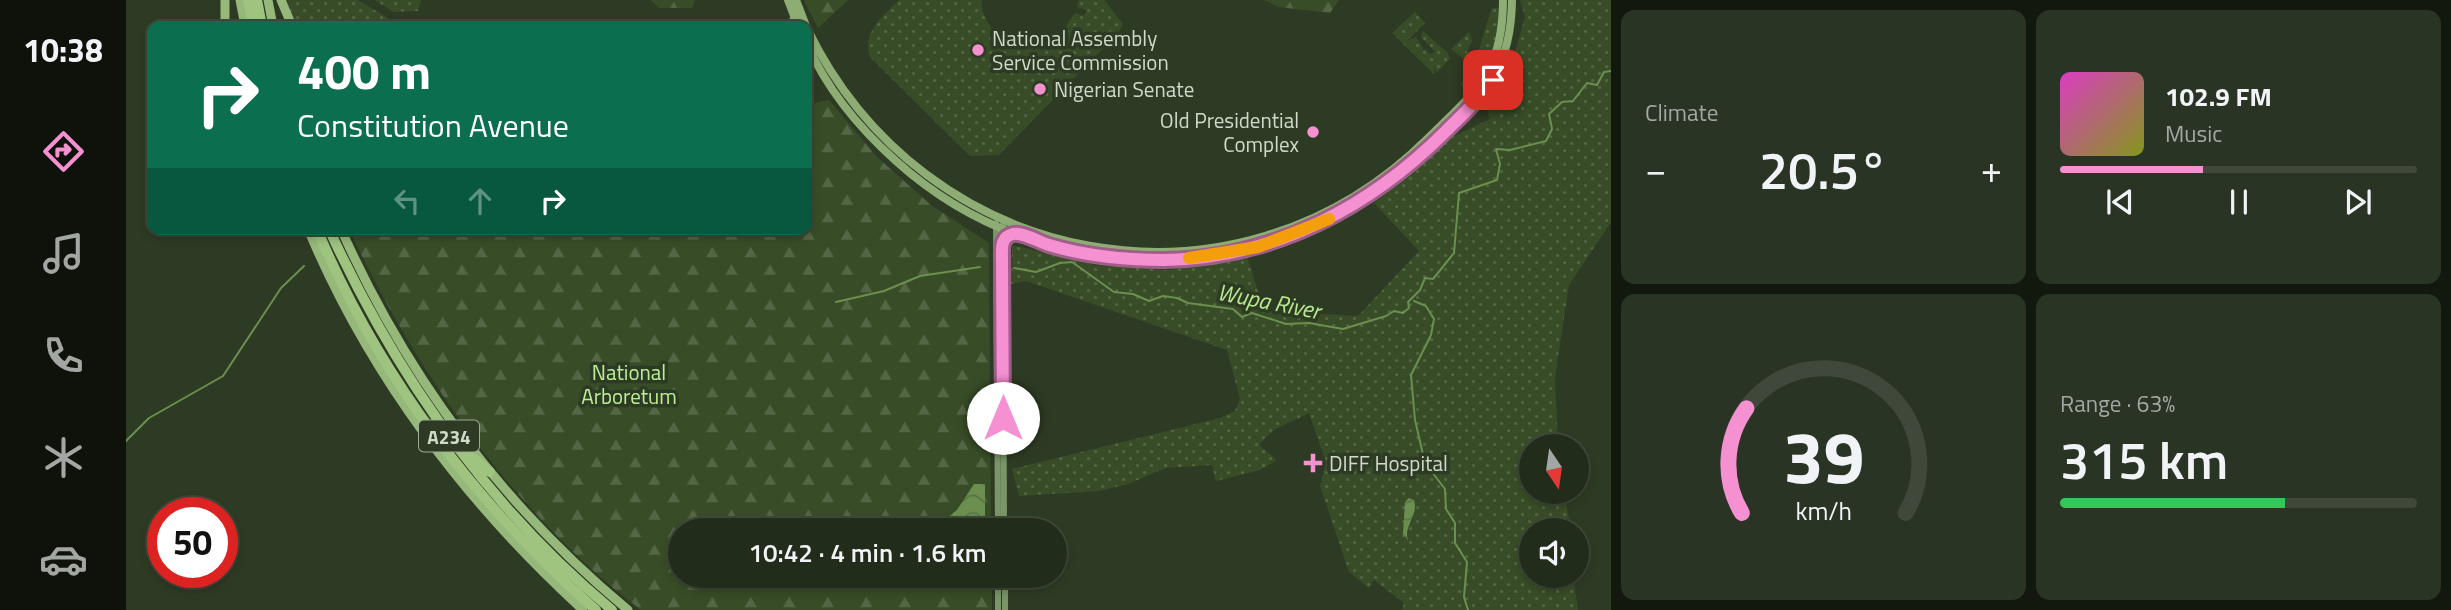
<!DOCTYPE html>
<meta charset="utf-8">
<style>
:root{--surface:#222c1b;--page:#2a3424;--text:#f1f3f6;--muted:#a2a7a3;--line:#3f483a;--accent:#f590d1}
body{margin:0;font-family:"Titillium Web",sans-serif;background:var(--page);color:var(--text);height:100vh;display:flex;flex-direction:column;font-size:26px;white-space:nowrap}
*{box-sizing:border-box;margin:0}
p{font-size:23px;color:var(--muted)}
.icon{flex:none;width:38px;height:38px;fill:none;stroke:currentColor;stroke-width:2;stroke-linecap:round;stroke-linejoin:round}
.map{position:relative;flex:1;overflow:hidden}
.sheet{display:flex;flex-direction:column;gap:10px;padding:10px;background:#13180f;width:840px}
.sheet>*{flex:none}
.hud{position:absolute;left:21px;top:21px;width:665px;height:214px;border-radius:14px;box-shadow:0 4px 10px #0003,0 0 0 2px var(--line);background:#0b6e4f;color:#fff;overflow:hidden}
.needle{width:46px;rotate:167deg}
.controls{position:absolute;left:1393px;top:434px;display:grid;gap:14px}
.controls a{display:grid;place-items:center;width:70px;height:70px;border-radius:50%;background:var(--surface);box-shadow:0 4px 10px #0003,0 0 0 2px var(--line);font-size:35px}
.speed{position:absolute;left:21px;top:497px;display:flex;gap:14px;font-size:35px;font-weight:700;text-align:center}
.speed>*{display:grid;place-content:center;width:91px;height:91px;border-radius:50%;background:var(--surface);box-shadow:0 4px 10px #0003,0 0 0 2px var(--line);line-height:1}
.speed .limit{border:10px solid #d22;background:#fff;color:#111}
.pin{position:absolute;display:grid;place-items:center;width:60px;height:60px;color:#fff;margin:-30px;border-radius:14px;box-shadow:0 4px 10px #0006}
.me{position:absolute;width:77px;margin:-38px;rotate:0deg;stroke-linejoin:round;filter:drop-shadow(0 0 5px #0008)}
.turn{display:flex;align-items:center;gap:24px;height:147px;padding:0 35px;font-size:32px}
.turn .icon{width:91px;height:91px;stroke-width:2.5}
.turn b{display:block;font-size:49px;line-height:60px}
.lanes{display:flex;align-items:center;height:66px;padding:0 35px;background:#0003;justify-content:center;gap:35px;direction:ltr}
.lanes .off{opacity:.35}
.big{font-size:52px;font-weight:600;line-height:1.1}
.sheet .widget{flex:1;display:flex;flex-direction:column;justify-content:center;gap:10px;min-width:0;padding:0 24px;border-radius:14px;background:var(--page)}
.sheet .dial{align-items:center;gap:0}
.dial svg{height:182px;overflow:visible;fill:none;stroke:var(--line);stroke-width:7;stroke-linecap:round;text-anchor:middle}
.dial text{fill:var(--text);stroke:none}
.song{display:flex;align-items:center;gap:21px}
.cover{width:84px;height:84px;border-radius:10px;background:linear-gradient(135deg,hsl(310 70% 55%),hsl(70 70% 35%))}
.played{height:7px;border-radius:4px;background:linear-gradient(90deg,var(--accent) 40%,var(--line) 40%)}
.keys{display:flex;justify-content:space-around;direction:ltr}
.heat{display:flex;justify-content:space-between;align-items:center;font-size:38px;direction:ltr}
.charge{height:10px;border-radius:5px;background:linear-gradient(90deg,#34c759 63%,var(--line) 0)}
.sheet .tiles{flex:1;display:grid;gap:10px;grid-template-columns:repeat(2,1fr)}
.trip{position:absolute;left:542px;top:518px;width:399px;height:70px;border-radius:35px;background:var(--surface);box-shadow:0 4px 10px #0003,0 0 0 2px var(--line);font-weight:600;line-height:70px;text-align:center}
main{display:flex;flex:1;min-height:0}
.tabs{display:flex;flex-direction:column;width:126px;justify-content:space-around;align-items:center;background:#0e120b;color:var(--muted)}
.tabs .icon{width:49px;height:49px}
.tabs .current{color:var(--accent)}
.tabs b{font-size:32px;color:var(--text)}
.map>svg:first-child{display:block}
.grass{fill:url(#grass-dots)}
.forest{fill:url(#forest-firs)}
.water{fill:url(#water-waves)}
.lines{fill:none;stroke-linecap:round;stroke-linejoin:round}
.stream{stroke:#6b8f4e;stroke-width:2}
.secondary{stroke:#7b9468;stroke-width:6}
.primary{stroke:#8ead75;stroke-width:8}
.trunk{stroke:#96b87a;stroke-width:9}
.motorway{stroke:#9ec480;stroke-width:10}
.route-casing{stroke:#9f5e88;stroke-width:18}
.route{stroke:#f590d1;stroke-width:12}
.slow{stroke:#f59e0b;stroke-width:12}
.poi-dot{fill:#f590d1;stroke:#2e3b24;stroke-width:2.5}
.labels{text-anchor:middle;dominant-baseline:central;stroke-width:7;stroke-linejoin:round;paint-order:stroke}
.shield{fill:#2e3b24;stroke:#9faa98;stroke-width:2}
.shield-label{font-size:19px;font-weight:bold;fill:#d0d9ca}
.poi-label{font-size:21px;fill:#d0d9ca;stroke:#2e3b24;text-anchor:start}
.park-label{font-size:21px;fill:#bcef93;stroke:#2e3b24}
.water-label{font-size:23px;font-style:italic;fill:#b8eb8f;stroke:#2e3b24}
</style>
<main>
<nav class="tabs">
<b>10:38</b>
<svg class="icon current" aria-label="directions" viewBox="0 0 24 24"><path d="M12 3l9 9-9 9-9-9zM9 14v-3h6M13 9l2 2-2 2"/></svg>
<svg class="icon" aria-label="music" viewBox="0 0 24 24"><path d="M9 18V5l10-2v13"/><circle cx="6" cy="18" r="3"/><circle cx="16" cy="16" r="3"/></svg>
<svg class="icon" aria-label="phone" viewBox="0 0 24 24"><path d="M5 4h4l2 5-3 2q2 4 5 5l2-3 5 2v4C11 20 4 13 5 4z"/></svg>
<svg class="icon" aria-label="climate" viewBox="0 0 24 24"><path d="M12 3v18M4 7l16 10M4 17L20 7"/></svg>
<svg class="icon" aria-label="car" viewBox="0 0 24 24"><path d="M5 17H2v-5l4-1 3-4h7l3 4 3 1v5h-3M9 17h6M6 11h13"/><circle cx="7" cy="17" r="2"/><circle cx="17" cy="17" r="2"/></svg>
</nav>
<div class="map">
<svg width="1485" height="610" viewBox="0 0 1485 610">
<defs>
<pattern id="grass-dots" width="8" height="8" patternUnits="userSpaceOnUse" patternTransform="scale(1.75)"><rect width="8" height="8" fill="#384d27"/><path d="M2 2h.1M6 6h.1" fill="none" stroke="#546645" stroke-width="1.8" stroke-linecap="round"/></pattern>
<pattern id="forest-firs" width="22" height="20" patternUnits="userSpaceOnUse" patternTransform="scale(1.75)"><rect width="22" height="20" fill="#384d27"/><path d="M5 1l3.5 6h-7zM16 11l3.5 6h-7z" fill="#546645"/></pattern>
<pattern id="water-waves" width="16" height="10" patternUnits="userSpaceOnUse" patternTransform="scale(1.75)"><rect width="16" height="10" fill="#6b8f4e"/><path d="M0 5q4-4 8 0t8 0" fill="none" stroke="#5b7448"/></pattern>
</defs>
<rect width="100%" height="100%" fill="#2e3b24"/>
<!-- grass -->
<path class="grass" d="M159 0H232L267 21 266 24H174L166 19Z
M248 0H295L292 11 268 12Z
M773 0H856C852 15 875 48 895 46 902 46 916 44 926 41L925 36 936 31 949 13 958 16 961 10 951 7 953 0H978L997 24 993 32 873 155 844 156 744 57C735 33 758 15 773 0Z
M1394 0H1485V222L1443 285 1429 377 1432 446H1405V492H1438L1445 530H1405V576H1447L1452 610H1276L1278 603 1248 580 1243 588 1223 572 1194 486 1200 462 1183 413C1163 424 1147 426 1133 445L1151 460 1134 470 1090 481 1086 465 1040 468 1002 484 973 491 893 496 886 469 1094 418 1109 411 1114 399 1101 350 900 281 885 284 886 245 969 265 1041 270 1121 256 1138 311 1232 316 1293 251 1248 203 1280 179 1322 139 1364 119 1359 104 1378 75 1390 49 1399 17Z
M1366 8H1372C1381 35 1362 69 1343 89L1334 85 1351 55Z
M1289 12 1299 23 1280 42 1290 37 1297 48 1296 51 1299 49 1305 54 1309 52 1295 37 1297 31 1322 53 1324 59 1311 72 1308 69 1309 75 1266 33Z
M1343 32 1346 41 1338 59 1325 49Z"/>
<!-- forest -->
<path class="forest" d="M525 0H569L566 8H533Z
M678 0H722L692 28Z
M1138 0H1213L1204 13 1153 7Z
M703 100 751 157 805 205 863 243 865 530H555V576H866V610H515C388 514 290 372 223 229H681V105Z"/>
<!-- water -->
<path class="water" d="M848 484H859V530H823L821 518 831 510Z
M1283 498 1288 500C1293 515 1277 526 1282 540L1277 534 1279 502Z"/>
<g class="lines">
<!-- stream -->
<path class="stream" d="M888 268 910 272 934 263 946 262 988 292 1007 294 1023 301 1037 296 1051 298 1062 303 1107 309 1116 317 1126 313 1160 324 1183 323 1217 329 1260 316 1268 311 1277 313 1283 308 1282 302 1294 290 1299 278 1307 279 1328 253 1333 193 1371 180 1374 164 1370 149 1384 150 1420 141 1426 129 1423 114 1436 102 1447 101 1461 83 1471 85 1478 72 1485 71
M1288 301 1300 306 1308 319 1305 335 1285 375 1289 420 1299 463 1319 489 1320 509 1329 523V543L1341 562 1338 597 1342 610
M710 302 758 291 794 276 854 267
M0 441 23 418 97 376 155 288 178 266"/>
<!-- secondary -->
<path class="secondary" d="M663 26 668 16
M870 223 872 530
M877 224 878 530
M872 576V610
M879 576V610"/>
<!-- primary -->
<path class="primary" d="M662 0 672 26
M670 0 680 26
M681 28C798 271 1110 329 1302 138 1350 91 1377 72 1377 0
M681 44C701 89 733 128 770 161 925 301 1162 288 1308 143 1357 94 1385 74 1386 0"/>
<!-- trunk -->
<path class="trunk" d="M114 0 119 26
M142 0 147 26
M155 0 166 26
M99 26V0
M182 229C243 375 341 504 457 610
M215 229C281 377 377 506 502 610"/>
<!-- motorway -->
<path class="motorway" d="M122 0 127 26
M131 0 136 26
M191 229C252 375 351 506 470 610
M203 229C270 375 362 507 486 610
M337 450 364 472"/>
</g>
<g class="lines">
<defs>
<path id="route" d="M877 418 876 260C876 249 874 237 887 234 897 232 913 242 923 245 960 256 999 260 1038 260 1149 258 1244 207 1320 131 1337 114 1354 99 1367 80"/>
</defs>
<!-- route casing -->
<use href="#route" class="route-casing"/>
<!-- route -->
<use href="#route" class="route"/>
<!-- slow -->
<path class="slow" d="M1063 258 1132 247 1203 219"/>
</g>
<!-- markers -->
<g class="poi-dot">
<circle cx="852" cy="50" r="7"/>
<circle cx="914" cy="89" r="7"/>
<circle cx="1187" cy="132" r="7"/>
<path d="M1183.5 452.5h7v7h7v7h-7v7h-7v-7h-7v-7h7z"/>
</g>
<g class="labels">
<!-- shield labels -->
<rect class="shield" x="293" y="420.5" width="60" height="31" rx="5"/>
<g class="shield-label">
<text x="323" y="436">A234</text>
</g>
<!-- poi labels -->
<g class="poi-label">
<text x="866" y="38">National Assembly<tspan x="866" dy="24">Service Commission</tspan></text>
<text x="928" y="89">Nigerian Senate</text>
<text x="1173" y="120" text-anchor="end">Old Presidential<tspan x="1173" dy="24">Complex</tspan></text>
<text x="1203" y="463">DIFF Hospital</text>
</g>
<!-- park labels -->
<g class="park-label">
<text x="503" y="372">National<tspan x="503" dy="24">Arboretum</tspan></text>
</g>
<!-- water labels -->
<g class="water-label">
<text transform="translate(1143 301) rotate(11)">Wupa River</text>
</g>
</g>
</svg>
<div class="controls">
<a><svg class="needle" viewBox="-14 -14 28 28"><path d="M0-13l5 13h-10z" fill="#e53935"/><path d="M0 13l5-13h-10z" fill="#a2a7a3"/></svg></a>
<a><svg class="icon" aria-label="sound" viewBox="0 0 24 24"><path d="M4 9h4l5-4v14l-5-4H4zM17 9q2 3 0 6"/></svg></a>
</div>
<div class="speed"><div class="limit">50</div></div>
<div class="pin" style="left:1367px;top:80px;background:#d93025"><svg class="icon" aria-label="arrive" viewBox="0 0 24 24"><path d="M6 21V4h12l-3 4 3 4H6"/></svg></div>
<svg class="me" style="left:877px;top:418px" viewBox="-20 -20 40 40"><circle r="19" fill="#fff"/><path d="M0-13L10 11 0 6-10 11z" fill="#f590d1"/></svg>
<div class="trip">10:42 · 4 min · 1.6 km</div>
<div class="hud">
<div class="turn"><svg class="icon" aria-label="right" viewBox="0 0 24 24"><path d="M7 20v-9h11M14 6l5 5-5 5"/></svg><div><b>400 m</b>Constitution Avenue</div></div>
<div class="lanes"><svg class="icon off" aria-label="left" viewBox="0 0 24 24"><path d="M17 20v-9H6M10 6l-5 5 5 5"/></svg><svg class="icon off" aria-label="ahead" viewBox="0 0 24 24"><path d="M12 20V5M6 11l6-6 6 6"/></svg><svg class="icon" aria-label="right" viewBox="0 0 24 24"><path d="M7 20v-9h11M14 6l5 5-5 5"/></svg></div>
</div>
</div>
<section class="sheet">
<div class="tiles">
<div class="widget"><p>Climate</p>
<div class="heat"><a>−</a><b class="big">20.5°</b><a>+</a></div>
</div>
<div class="widget">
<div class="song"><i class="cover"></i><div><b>102.9 FM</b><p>Music</p></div></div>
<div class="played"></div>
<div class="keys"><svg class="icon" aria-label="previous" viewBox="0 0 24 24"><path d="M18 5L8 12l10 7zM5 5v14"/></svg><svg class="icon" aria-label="pause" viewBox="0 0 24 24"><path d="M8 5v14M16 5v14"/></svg><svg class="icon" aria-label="next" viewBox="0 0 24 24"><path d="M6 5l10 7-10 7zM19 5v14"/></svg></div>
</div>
<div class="widget dial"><svg viewBox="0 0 100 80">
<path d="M14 69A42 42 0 1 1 86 69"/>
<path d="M14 69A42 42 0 0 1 16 23" stroke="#f590d1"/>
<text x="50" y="56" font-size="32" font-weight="700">39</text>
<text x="50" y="72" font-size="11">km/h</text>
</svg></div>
<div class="widget"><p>Range · 63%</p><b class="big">315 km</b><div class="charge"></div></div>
</div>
</section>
</main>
